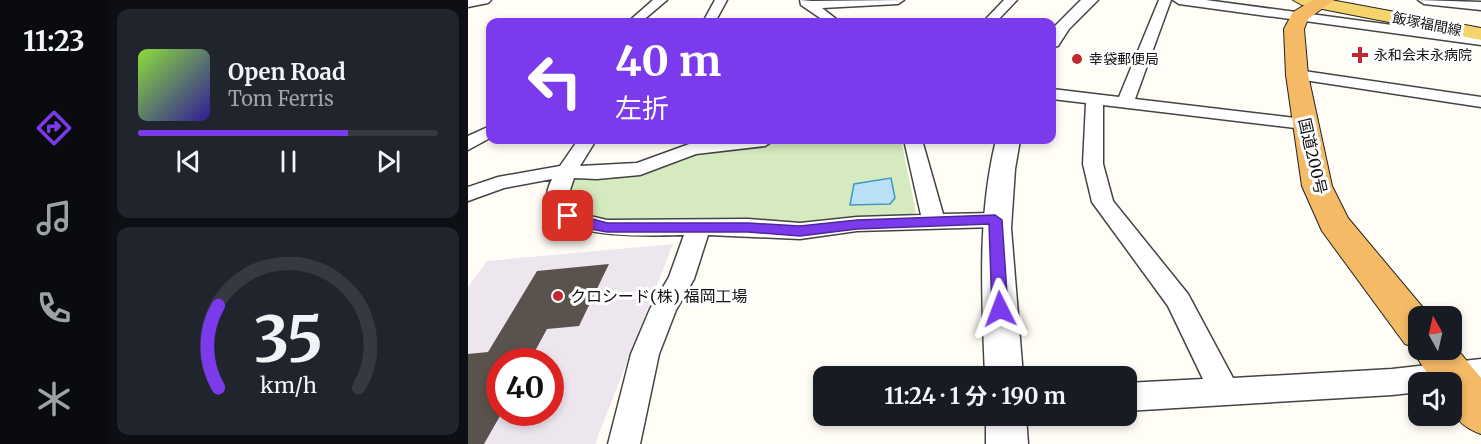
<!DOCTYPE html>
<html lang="ja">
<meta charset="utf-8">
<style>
:root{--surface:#171b24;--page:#20242c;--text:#f1f3f6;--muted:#9ea1a6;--line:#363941;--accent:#7c3aed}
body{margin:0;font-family:Merriweather,"Noto Sans JP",serif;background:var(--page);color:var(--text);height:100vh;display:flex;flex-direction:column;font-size:22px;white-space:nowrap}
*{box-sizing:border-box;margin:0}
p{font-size:20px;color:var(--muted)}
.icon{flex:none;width:33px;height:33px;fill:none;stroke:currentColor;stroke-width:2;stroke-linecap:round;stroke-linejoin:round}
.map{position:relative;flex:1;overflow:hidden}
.panel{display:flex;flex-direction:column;gap:9px;padding:9px;background:#0d0f14;width:360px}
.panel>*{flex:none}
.guide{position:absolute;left:18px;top:18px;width:570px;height:126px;border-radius:12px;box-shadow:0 3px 9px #0003;background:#7c3aed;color:#fff;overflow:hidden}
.needle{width:39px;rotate:352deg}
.tools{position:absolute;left:940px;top:306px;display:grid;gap:12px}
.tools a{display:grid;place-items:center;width:54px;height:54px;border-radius:12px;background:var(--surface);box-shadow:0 3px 9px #0003;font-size:30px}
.speed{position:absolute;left:18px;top:348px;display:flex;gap:12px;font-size:30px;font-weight:700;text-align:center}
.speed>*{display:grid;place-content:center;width:78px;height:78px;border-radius:50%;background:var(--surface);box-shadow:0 3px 9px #0003;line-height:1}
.speed .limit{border:9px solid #d22;background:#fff;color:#111}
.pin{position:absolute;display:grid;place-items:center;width:51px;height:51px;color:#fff;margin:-26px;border-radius:12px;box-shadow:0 3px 9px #0006}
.me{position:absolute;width:66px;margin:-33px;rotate:357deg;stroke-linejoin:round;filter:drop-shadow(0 0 4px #0008)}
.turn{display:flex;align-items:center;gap:21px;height:126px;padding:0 30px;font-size:27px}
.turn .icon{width:78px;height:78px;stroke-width:2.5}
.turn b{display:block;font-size:42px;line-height:51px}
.panel .card{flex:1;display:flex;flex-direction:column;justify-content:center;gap:9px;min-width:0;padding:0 21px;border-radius:12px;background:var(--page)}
.panel .dial{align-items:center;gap:0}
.dial svg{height:156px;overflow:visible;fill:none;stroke:var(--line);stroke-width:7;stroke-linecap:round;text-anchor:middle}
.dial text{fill:var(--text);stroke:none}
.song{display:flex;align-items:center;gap:18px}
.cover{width:72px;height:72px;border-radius:9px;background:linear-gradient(135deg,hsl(90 70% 55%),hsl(250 70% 35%))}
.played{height:6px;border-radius:3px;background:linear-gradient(90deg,var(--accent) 70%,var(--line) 70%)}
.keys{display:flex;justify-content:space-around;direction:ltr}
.trip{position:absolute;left:345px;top:366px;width:324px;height:60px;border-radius:12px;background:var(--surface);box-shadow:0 3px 9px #0003;font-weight:700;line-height:60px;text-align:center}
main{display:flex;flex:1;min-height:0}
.dock{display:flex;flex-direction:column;width:108px;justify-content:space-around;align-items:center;background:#090b0e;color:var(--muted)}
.dock .icon{width:42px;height:42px}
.dock .active{color:var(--accent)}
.dock b{font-size:27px;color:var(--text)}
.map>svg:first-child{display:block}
.industrial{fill:#eee6ef;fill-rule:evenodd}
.green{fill:#d5eabe}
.water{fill:#bae0f6;stroke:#4296cc;stroke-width:1.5}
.building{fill:#59524d}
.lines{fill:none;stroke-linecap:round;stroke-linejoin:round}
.minor-casing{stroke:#444;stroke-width:3}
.tertiary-casing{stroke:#444;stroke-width:3}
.primary-casing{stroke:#222;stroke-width:2}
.trunk-casing{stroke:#222;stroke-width:2}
.minor{fill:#fff;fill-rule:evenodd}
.tertiary{fill:#fff;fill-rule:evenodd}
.primary{fill:#f6d46d;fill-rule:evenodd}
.trunk{fill:#f4ba66;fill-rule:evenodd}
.route{fill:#7c3aed;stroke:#51269a;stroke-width:1.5}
.poi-dot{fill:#c02931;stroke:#fff;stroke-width:2}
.labels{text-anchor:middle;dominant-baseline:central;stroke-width:6;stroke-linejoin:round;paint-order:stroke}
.far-street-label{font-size:14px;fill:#111;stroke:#fff}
.far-poi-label{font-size:14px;fill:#111;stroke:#fff;text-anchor:start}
.street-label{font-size:16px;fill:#111;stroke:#fff}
.poi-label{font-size:16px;fill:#111;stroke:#fff;text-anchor:start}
</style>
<main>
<nav class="dock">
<b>11:23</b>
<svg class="icon active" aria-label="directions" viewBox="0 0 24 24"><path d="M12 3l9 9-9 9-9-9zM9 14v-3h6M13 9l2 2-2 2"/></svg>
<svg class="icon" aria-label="music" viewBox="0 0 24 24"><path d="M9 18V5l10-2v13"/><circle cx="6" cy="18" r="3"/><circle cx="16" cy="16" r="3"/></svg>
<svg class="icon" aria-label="phone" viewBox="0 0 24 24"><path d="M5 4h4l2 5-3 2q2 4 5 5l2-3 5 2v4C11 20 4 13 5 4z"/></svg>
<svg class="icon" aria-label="climate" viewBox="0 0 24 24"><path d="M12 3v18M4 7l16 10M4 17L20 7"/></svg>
</nav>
<section class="panel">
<div class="card">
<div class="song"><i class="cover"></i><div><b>Open Road</b><p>Tom Ferris</p></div></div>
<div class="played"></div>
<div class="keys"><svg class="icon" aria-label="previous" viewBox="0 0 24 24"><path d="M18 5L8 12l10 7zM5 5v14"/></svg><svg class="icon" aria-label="pause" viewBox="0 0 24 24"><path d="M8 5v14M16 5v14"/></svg><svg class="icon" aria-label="next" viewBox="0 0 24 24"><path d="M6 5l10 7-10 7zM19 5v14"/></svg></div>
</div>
<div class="card dial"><svg viewBox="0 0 100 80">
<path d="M14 69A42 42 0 1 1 86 69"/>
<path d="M14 69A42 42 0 0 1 14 27" stroke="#7c3aed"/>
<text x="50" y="56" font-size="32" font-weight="700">35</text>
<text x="50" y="72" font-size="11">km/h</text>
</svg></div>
</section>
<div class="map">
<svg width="1013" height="444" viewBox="0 0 1013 444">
<rect width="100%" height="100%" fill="#fffdf5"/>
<!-- industrial -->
<path class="industrial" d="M205 244 127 444H0V287L19 261ZM32 362H82V412H32Z"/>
<!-- green -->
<path class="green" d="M321 140H433L448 212 437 216 329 222 130 220 100 205 98 186 103 175 129 177 239 149Z"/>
<!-- water -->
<path class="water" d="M423 178 427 198 422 204 382 205 386 184Z"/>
<!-- building -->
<path class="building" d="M141 264 111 326 79 329 61 362H32V416L16 444H0V354L20 352 69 271Z"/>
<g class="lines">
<defs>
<path id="minor" d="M185 0H199L173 22H160Z
M247 0H259L247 22H235Z
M332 0 344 1 436 0 430 4 354 8 372 22H358L333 5Z
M536 0H549L528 22H515Z
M691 0H703L667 99 836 119 845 124 836 129 635 105V164L645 201 720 294 765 378 924 369 1013 359V385L984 388V382H951V392L924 395 658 411V383L735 379 700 306 624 202 615 164 618 103 584 99V89L651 97Z
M705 0H738L1013 37V45L711 4Z
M950 0 1013 2V10L956 4Z
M829 70 1013 97V107L823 78 821 75 823 72Z
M22 126V138L0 150V136Z
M110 140H128L112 166 169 163 224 143 255 140H306L297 146 228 154 172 175 129 179 106 178 100 196 102 204 122 216 139 220 280 219 332 223 389 217 453 215 436 140H454L475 214 527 213 535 215 538 220 535 225 527 227 389 231 332 239 240 235 226 279 208 310 191 354 172 444H140L163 354 182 309 201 277 216 235C185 235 51 245 84 179L36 188 0 201V187L30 177 92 166Z"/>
<path id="tertiary" d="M0 0H23L20 3 0 7Z
M613 0H630L601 29 590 46 584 47V29Z
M528 140H552L547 169 543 228 555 376H517C514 296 509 218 528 140Z
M518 416H558L560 444H518Z"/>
<path id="primary" d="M825 0H863L1013 28V40L834 5Z"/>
<path id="trunk" d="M845 0H866L840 19 836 29 840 75 864 186 880 218 962 316H951V350H984V343L1013 378V434C984 423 984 411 984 382H965L944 350 946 347 937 344 854 231 834 186 818 75 816 29 825 12Z"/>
</defs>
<!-- minor casing -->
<use href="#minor" class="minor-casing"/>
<!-- tertiary casing -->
<use href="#tertiary" class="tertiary-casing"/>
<!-- primary casing -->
<use href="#primary" class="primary-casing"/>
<!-- trunk casing -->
<use href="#trunk" class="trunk-casing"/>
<!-- minor -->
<use href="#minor" class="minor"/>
<!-- tertiary -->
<use href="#tertiary" class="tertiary"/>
<!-- primary -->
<use href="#primary" class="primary"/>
<!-- trunk -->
<use href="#trunk" class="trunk"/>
</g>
<!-- route -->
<path class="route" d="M100 212 139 223H280L332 226 389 220 527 215 534 220 540 309 532 316 524 309 521 224 389 229 332 236 280 232H139L112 227 95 219V213Z"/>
<!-- markers -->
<g class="poi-dot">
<path d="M889 46h6v6h6v6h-6v6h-6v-6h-6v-6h6z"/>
<circle cx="609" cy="59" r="6"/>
<circle cx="90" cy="296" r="6"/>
</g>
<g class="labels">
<!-- far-street labels -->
<g class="far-street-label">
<text transform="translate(959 24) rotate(11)">飯塚福間線</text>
</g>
<!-- far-poi labels -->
<g class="far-poi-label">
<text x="906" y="55">永和会末永病院</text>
<text x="621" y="59">幸袋郵便局</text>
</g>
<!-- street labels -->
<g class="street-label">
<text transform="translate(845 156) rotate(77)">国道200号</text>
</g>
<!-- poi labels -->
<g class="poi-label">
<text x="102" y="296">クロシード(株) 福岡工場</text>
</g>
</g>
</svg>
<div class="tools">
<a><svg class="needle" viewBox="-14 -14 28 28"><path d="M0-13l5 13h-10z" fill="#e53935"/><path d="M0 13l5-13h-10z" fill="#9ea1a6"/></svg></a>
<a><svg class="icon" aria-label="sound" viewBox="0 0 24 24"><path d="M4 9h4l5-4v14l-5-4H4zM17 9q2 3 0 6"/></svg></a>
</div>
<div class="speed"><div class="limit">40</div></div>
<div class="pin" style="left:100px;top:216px;background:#d93025"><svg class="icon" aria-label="arrive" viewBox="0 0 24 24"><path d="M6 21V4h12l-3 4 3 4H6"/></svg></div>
<svg class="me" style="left:532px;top:309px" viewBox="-20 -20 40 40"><path d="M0-17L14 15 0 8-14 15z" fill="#7c3aed" stroke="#fff" stroke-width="4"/></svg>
<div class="trip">11:24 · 1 分 · 190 m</div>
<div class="guide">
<div class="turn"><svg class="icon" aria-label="left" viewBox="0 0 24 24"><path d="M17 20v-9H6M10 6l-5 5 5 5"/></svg><div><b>40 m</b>左折</div></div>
</div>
</div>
</main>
